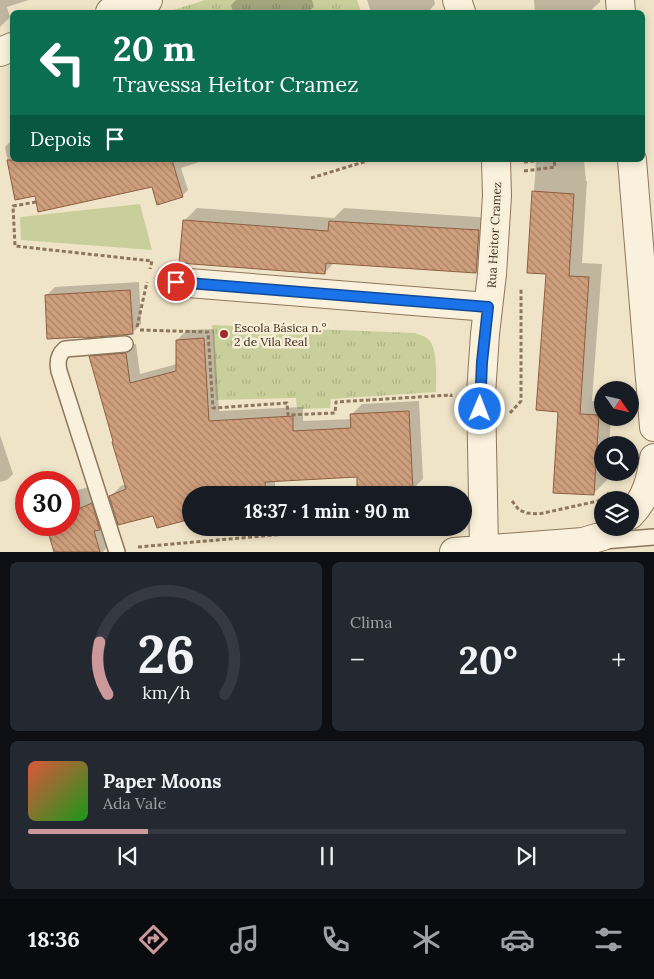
<!DOCTYPE html>
<html lang="pt">
<meta charset="utf-8">
<style>
:root{--surface:#171b24;--page:#242831;--text:#f1f3f6;--muted:#9ea1a6;--line:#363941;--accent:#cc999b}
body{margin:0;font-family:Lora,serif;background:var(--page);color:var(--text);height:100vh;display:flex;flex-direction:column;font-size:19px;white-space:nowrap}
*{box-sizing:border-box;margin:0}
p{font-size:16px;color:var(--muted)}
.icon{flex:none;width:28px;height:28px;fill:none;stroke:currentColor;stroke-width:2;stroke-linecap:round;stroke-linejoin:round}
.map{position:relative;height:552px;overflow:hidden}
.panel{display:flex;flex-direction:column;gap:10px;padding:10px;background:#0d0f14;flex:1}
.panel>*{flex:none}
.banner{position:absolute;left:10px;top:10px;width:635px;height:152px;border-radius:8px;box-shadow:0 2px 8px #0003;background:#0b6e4f;color:#fff;overflow:hidden}
.needle{width:32px;rotate:124deg}
.buttons{position:absolute;left:594px;top:381px;display:grid;gap:10px}
.buttons a{display:grid;place-items:center;width:45px;height:45px;border-radius:50%;background:var(--surface);box-shadow:0 2px 8px #0003;font-size:25px}
.speed{position:absolute;left:15px;top:471px;display:flex;gap:10px;font-size:25px;font-weight:700;text-align:center}
.speed>*{display:grid;place-content:center;width:65px;height:65px;border-radius:50%;background:var(--surface);box-shadow:0 2px 8px #0003;line-height:1}
.speed .limit{border:8px solid #d22;background:#fff;color:#111}
.pin{position:absolute;display:grid;place-items:center;width:42px;height:42px;color:#fff;margin:-21px;border:2px solid #fff;border-radius:50%;box-shadow:0 1px 5px #0007}
.me{position:absolute;width:55px;margin:-28px;rotate:1deg;stroke-linejoin:round;filter:drop-shadow(0 0 4px #0008)}
.turn{display:flex;align-items:center;gap:18px;height:105px;padding:0 20px;font-size:22px}
.turn .icon{width:65px;height:65px;stroke-width:2.5}
.turn b{display:block;font-size:35px;line-height:42px}
.then{display:flex;align-items:center;height:48px;padding:0 20px;background:#0003;gap:10px;font-size:19px}
.big{font-size:38px;font-weight:700;line-height:1.1}
.panel .card{flex:1;display:flex;flex-direction:column;justify-content:center;gap:8px;min-width:0;padding:0 18px;border-radius:8px;background:var(--page)}
.panel .dial{align-items:center;gap:0}
.dial svg{height:130px;overflow:visible;fill:none;stroke:var(--line);stroke-width:7;stroke-linecap:round;text-anchor:middle}
.dial text{fill:var(--text);stroke:none}
.song{display:flex;align-items:center;gap:15px}
.cover{width:60px;height:60px;border-radius:8px;background:linear-gradient(135deg,hsl(10 70% 55%),hsl(120 70% 35%))}
.played{height:5px;border-radius:2px;background:linear-gradient(90deg,var(--accent) 20%,var(--line) 20%)}
.keys{display:flex;justify-content:space-around;direction:ltr}
.heat{display:flex;justify-content:space-between;align-items:center;font-size:28px;direction:ltr}
.panel .tiles{flex:1;display:grid;gap:10px;grid-template-columns:1fr 1fr}
.card:last-child{grid-column:span 2}
.trip{position:absolute;left:182px;top:486px;width:290px;height:50px;border-radius:25px;background:var(--surface);box-shadow:0 2px 8px #0003;font-weight:700;line-height:50px;text-align:center}
.dock{display:flex;height:80px;justify-content:space-around;align-items:center;background:#090b0e;color:var(--muted)}
.dock .icon{width:35px;height:35px}
.dock .selected{color:var(--accent)}
.dock b{font-size:22px;color:var(--text)}
.map>svg:first-child{display:block}
.grass{fill:url(#grass-tufts)}
.green{fill:#c9cf9b}
.shadow{fill:#0003}
.building{fill:url(#building-back-hatch);stroke:#8d5f41}
.lines{fill:none;stroke-linecap:round;stroke-linejoin:round}
.lane-casing{stroke:#8d765c;stroke-width:18}
.street-casing{stroke:#8d765c;stroke-width:30}
.path{stroke:#8d765c;stroke-width:3;stroke-dasharray:4 2.5;stroke-linecap:butt}
.lane{stroke:#faf1dc;stroke-width:15}
.street{stroke:#faf1dc;stroke-width:28}
.route-casing{stroke:#114b97;stroke-width:12}
.route{stroke:#1a73e8;stroke-width:9}
.poi-dot{fill:#9e2a2b;stroke:#f7eed8;stroke-width:2}
.labels{text-anchor:middle;dominant-baseline:central;stroke-width:5;stroke-linejoin:round;paint-order:stroke}
.street-label{font-size:12px;fill:#3d2e20;stroke:#f7eed8}
.poi-label{font-size:12px;fill:#3d2e20;stroke:#f7eed8;text-anchor:start}
</style>
<div class="map">
<svg width="654" height="552" viewBox="0 0 654 552">
<defs>
<pattern id="grass-tufts" width="24" height="20" patternUnits="userSpaceOnUse" patternTransform="scale(1.25)"><rect width="24" height="20" fill="#c9cf9b"/><path d="M3 7l-1-3M5 7V3M7 7l1-3M15 17l-1-3M17 17v-4M19 17l1-3" fill="none" stroke="#aeb285"/></pattern>
<pattern id="building-back-hatch" width="6" height="6" patternUnits="userSpaceOnUse" patternTransform="scale(1.25)"><rect width="6" height="6" fill="#cf9f7d"/><path d="M-1 5l2 2M0 0l6 6M5-1l2 2" fill="none" stroke="#a98266"/></pattern>
</defs>
<rect width="100%" height="100%" fill="#f0e4c8"/>
<!-- grass -->
<path class="grass" d="M205 0H357L361 12H167Z
M212 325 415 333C420 335 425 336 429 340 438 349 436 379 436 392L331 399 330 408 297 409 296 398 216 400Z"/>
<!-- green -->
<path class="green" d="M140 204 152 250 21 240 20 217Z"/>
<!-- shadow -->
<path class="shadow" d="M0 0H29L7 7 10 17 0 27Z
M236 0H312L314 7 308 12H233L231 5Z
M367 0H434L435 4 429 11 424 12H381V10L371 12Z
M534 0H600V2L592 9V12H535Z
M11 141H12V160H205L181 168 188 190 182 196 153 186 36 194 16 199 5 147Z
M536 160H584L586 181H587L582 263 602 264 592 401H602V418H611L609 445H602V472H607V480L593 494 560 411 547 273 529 272Z
M197 208 334 218 344 208 492 218 489 258 476 272 335 262 325 272 184 221Z
M139 282 141 324 132 333 46 296 55 287Z
M214 329 219 411 303 407V421L352 419V414L362 404 419 401 423 479 413 489 358 476 275 480V487L267 495H191V518L157 527 154 514 110 497 121 486 126 484 90 357 100 347 136 344 140 374 177 364V340L187 330Z
M0 435 13 474 7 480 0 482Z
M88 487 92 500 98 498 106 522 101 527 107 547 103 552H56L47 525H69V493Z"/>
<!-- building -->
<path class="building" d="M7 160H172L183 197 157 205 152 187 38 212 35 196 15 200Z
M532 191 574 194 569 276 589 277 580 414 599 415 594 495 553 493 558 412 536 410 546 274 527 273Z
M183 220 328 231 329 221 479 230 476 273 326 263 325 274 179 263Z
M130 290 133 334 84 338 83 337 47 339 45 295Z
M204 338 209 421 293 416V431L351 428 350 414 409 411 413 490 357 493V477L265 482 266 495H191V519L157 528 153 516 118 525 109 496 126 489 112 442 113 441 89 356 126 353 130 383 176 371V340Z
M92 503 100 530 94 531 100 552H54L46 525H69V513Z"/>
<g class="lines">
<defs>
<path id="lane" d="M603 541 654 537
M117 552 59 371C57 362 58 355 65 349L125 344"/>
<path id="street" d="M457 0 461 12
M620 0 621 12
M110 12 148 0
M0 52 12 47
M632 160 654 427
M176 282 488 307
M630 515C646 499 651 479 654 458
M484 549 481 394 485 334 492 274 497 196 496 160
M454 552 583 542 603 536 616 528"/>
</defs>
<!-- lane casing -->
<use href="#lane" class="lane-casing"/>
<!-- street casing -->
<use href="#street" class="street-casing"/>
<!-- path -->
<path class="path" d="M524 162 548 160
M524 171 555 167 554 160
M311 178 367 161V160
M36 202 13 206 15 246 152 261 150 269
M137 327 147 282
M140 330 208 332 213 408 287 403 288 415 335 413 336 402 451 395V397
M510 413 521 401V289
M512 501 519 510 527 513 539 514 598 501 609 493
M138 547 354 528"/>
<!-- lane -->
<use href="#lane" class="lane"/>
<!-- street -->
<use href="#street" class="street"/>
</g>
<g class="lines">
<defs>
<path id="route" d="M176 282 488 307 482 362 480 409"/>
</defs>
<!-- route casing -->
<use href="#route" class="route-casing"/>
<!-- route -->
<use href="#route" class="route"/>
</g>
<!-- markers -->
<circle class="poi-dot" cx="224" cy="334" r="5"/>
<g class="labels">
<!-- street labels -->
<g class="street-label">
<text transform="translate(494 235) rotate(-87)">Rua Heitor Cramez</text>
</g>
<!-- poi labels -->
<g class="poi-label">
<text x="234" y="327">Escola Básica n.º<tspan x="234" dy="14">2 de Vila Real</tspan></text>
</g>
</g>
</svg>
<div class="buttons">
<a><svg class="needle" viewBox="-14 -14 28 28"><path d="M0-13l5 13h-10z" fill="#e53935"/><path d="M0 13l5-13h-10z" fill="#9ea1a6"/></svg></a>
<a><svg class="icon" aria-label="search" viewBox="0 0 24 24"><circle cx="10" cy="10" r="6"/><path d="M15 15l6 6"/></svg></a>
<a><svg class="icon" aria-label="layers" viewBox="0 0 24 24"><path d="M12 4l9 5-9 5-9-5zM3 14l9 5 9-5"/></svg></a>
</div>
<div class="speed"><div class="limit">30</div></div>
<div class="pin" style="left:176px;top:282px;background:#d93025"><svg class="icon" aria-label="arrive" viewBox="0 0 24 24"><path d="M6 21V4h12l-3 4 3 4H6"/></svg></div>
<svg class="me" style="left:480px;top:409px" viewBox="-20 -20 40 40"><circle r="17" fill="#1a73e8" stroke="#fff" stroke-width="3"/><path d="M0-11L8 9 0 5-8 9z" fill="#fff"/></svg>
<div class="trip">18:37 · 1 min · 90 m</div>
<div class="banner">
<div class="turn"><svg class="icon" aria-label="left" viewBox="0 0 24 24"><path d="M17 20v-9H6M10 6l-5 5 5 5"/></svg><div><b>20 m</b>Travessa Heitor Cramez</div></div>
<div class="then">Depois<svg class="icon" aria-label="arrive" viewBox="0 0 24 24"><path d="M6 21V4h12l-3 4 3 4H6"/></svg></div>
</div>
</div>
<section class="panel">
<div class="tiles">
<div class="card dial"><svg viewBox="0 0 100 80">
<path d="M14 69A42 42 0 1 1 86 69"/>
<path d="M14 69A42 42 0 0 1 9 37" stroke="#cc999b"/>
<text x="50" y="56" font-size="32" font-weight="700">26</text>
<text x="50" y="72" font-size="11">km/h</text>
</svg></div>
<div class="card"><p>Clima</p>
<div class="heat"><a>−</a><b class="big">20°</b><a>+</a></div>
</div>
<div class="card">
<div class="song"><i class="cover"></i><div><b>Paper Moons</b><p>Ada Vale</p></div></div>
<div class="played"></div>
<div class="keys"><svg class="icon" aria-label="previous" viewBox="0 0 24 24"><path d="M18 5L8 12l10 7zM5 5v14"/></svg><svg class="icon" aria-label="pause" viewBox="0 0 24 24"><path d="M8 5v14M16 5v14"/></svg><svg class="icon" aria-label="next" viewBox="0 0 24 24"><path d="M6 5l10 7-10 7zM19 5v14"/></svg></div>
</div>
</div>
</section>
<nav class="dock">
<b>18:36</b>
<svg class="icon selected" aria-label="directions" viewBox="0 0 24 24"><path d="M12 3l9 9-9 9-9-9zM9 14v-3h6M13 9l2 2-2 2"/></svg>
<svg class="icon" aria-label="music" viewBox="0 0 24 24"><path d="M9 18V5l10-2v13"/><circle cx="6" cy="18" r="3"/><circle cx="16" cy="16" r="3"/></svg>
<svg class="icon" aria-label="phone" viewBox="0 0 24 24"><path d="M5 4h4l2 5-3 2q2 4 5 5l2-3 5 2v4C11 20 4 13 5 4z"/></svg>
<svg class="icon" aria-label="climate" viewBox="0 0 24 24"><path d="M12 3v18M4 7l16 10M4 17L20 7"/></svg>
<svg class="icon" aria-label="car" viewBox="0 0 24 24"><path d="M5 17H2v-5l4-1 3-4h7l3 4 3 1v5h-3M9 17h6M6 11h13"/><circle cx="7" cy="17" r="2"/><circle cx="17" cy="17" r="2"/></svg>
<svg class="icon" aria-label="filters" viewBox="0 0 24 24"><path d="M4 7h16M4 17h16"/><circle cx="9" cy="7" r="2"/><circle cx="15" cy="17" r="2"/></svg>
</nav>
